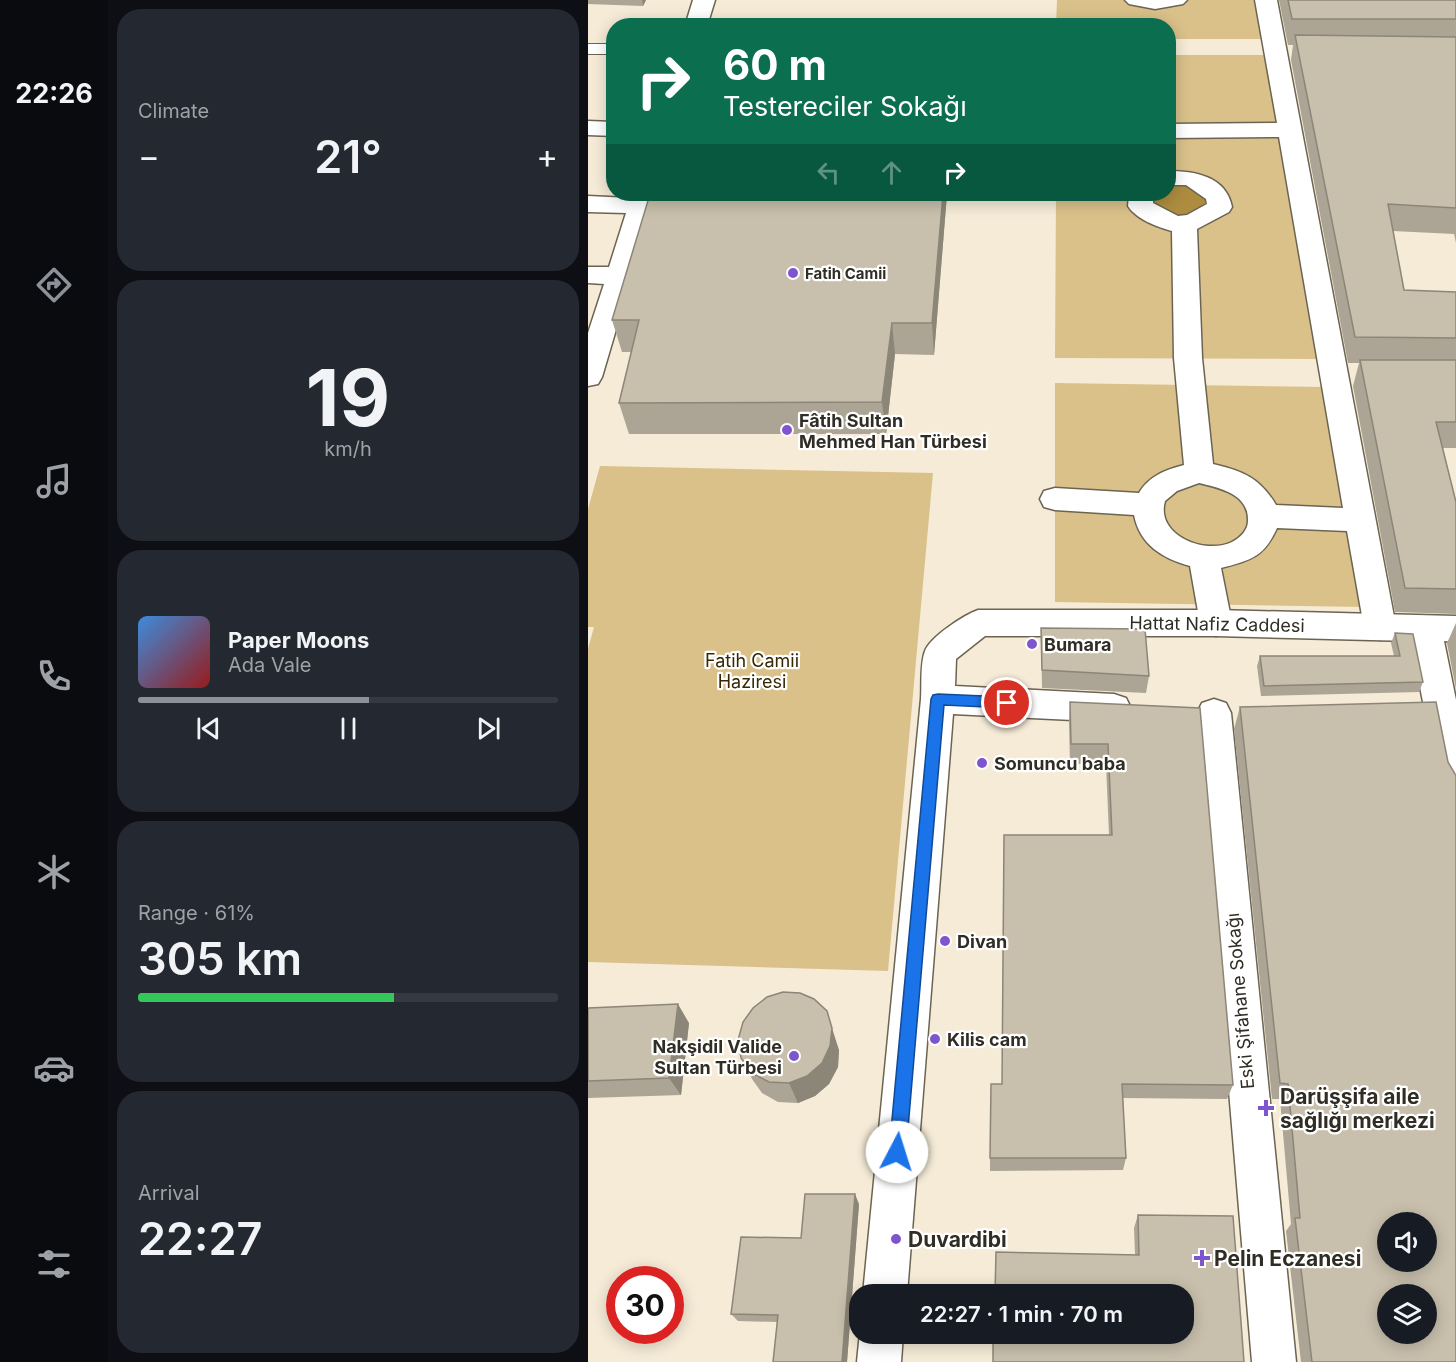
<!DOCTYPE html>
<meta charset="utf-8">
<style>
:root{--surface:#171b24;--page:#242831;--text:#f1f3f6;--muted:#9ea1a6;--line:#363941;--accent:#8c9099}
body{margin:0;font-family:Inter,sans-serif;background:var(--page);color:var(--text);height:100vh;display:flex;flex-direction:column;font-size:22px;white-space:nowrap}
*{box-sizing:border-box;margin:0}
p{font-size:20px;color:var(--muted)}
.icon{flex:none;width:33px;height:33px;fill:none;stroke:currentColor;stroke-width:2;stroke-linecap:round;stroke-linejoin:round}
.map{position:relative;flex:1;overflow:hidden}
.details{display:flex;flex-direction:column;gap:9px;padding:9px;background:#0d0f14;width:480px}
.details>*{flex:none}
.top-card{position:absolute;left:18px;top:18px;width:570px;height:183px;border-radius:24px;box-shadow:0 3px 15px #0003;background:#0b6e4f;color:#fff;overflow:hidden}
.buttons{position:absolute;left:789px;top:1212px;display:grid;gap:12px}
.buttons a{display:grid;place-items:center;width:60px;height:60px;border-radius:50%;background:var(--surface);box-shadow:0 3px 15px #0003;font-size:30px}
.speed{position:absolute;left:18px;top:1266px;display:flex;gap:12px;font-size:30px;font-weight:700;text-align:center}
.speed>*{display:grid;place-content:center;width:78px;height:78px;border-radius:50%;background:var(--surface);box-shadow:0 3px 15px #0003;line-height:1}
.speed .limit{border:9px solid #d22;background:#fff;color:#111}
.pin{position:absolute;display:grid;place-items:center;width:51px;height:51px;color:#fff;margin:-26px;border:3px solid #fff;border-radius:50%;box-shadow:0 2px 6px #0007}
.me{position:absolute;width:66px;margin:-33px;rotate:5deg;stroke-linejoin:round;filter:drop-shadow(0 0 4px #0008)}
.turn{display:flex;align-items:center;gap:21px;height:126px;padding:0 18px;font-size:27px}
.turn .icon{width:78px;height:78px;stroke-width:2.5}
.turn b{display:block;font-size:42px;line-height:51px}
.lanes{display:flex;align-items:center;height:57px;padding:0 18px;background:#0003;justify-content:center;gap:30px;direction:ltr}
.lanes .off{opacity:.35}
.big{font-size:45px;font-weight:600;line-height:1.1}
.details .tile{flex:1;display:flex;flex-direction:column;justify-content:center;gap:9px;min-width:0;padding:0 21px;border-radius:24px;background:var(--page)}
.details .dial{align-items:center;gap:0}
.dial b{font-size:78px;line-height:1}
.song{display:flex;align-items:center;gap:18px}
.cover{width:72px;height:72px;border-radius:9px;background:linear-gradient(135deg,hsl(210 70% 55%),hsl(0 70% 35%))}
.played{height:6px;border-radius:3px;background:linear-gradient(90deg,var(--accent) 55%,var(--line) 55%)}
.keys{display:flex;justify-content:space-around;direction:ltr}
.heat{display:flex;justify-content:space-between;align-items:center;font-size:33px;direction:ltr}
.charge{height:9px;border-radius:4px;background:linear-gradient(90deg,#34c759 61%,var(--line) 0)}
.trip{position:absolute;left:261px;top:1284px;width:345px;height:60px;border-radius:24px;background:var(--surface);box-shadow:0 3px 15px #0003;font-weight:600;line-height:60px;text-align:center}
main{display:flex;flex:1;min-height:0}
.dock{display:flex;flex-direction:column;width:108px;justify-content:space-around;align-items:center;background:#090b0e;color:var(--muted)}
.dock .icon{width:42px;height:42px}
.dock .selected{color:var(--accent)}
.dock b{font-size:27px;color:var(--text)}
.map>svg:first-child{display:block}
.green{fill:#dac18a}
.water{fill:#ad8c3f}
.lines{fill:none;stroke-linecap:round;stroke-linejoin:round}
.service-casing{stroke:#6c6452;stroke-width:2}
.pedestrian-casing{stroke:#6c6452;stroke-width:3}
.minor-casing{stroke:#6c6452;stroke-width:3}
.service{fill:#fff;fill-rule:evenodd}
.pedestrian{fill:#fff;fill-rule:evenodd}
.minor{fill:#fff;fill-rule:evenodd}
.wall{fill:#aca494}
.shaded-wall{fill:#8c8678}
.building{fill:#c8bfac;stroke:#8c8678;stroke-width:1.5;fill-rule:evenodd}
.route{fill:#1a73e8;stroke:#114b97;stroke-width:1.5}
.poi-dot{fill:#7f55ce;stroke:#fff;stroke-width:2}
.labels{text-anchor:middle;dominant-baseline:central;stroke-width:4.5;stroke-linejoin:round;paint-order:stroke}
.far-poi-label{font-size:15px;font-weight:bold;fill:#302d25;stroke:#fff;text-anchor:start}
.poi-label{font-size:18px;font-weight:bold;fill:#302d25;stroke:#fff;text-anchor:start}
.street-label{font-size:18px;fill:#302d25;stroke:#fff}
.park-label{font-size:18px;fill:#362805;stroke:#fff}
.near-poi-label{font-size:21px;font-weight:bold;fill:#302d25;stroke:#fff;text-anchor:start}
</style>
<main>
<nav class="dock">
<b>22:26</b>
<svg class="icon selected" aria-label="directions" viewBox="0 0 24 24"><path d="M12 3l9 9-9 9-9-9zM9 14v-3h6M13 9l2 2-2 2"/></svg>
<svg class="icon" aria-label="music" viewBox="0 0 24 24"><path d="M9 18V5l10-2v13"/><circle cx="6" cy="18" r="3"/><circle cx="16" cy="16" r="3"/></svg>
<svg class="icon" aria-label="phone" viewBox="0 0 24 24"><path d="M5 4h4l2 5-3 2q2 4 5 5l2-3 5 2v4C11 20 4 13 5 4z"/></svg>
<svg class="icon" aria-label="climate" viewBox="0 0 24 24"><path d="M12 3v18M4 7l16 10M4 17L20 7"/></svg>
<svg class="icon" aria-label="car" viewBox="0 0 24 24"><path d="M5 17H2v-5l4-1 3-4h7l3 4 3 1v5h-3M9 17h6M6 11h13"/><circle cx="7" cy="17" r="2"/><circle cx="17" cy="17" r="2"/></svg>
<svg class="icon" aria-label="filters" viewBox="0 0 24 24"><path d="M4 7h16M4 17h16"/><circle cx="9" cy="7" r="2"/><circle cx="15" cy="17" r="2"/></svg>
</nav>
<section class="details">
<div class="tile"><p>Climate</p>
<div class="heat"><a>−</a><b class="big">21°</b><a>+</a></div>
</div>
<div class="tile dial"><b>19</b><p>km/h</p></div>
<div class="tile">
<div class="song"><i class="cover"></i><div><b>Paper Moons</b><p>Ada Vale</p></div></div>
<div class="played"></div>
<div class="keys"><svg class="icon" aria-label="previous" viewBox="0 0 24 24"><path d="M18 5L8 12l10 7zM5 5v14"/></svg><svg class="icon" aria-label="pause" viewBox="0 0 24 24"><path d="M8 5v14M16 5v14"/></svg><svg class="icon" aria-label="next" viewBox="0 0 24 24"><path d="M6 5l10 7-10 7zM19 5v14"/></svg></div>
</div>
<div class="tile"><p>Range · 61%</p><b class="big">305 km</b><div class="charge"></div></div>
<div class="tile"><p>Arrival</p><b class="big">22:27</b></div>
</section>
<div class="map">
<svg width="868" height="1362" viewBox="0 0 868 1362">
<rect width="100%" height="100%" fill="#f5ebd7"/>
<!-- green -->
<path class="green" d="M469 0H672L679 39H581L580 26H468Z
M581 55H682L733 359 467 358 468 194H580Z
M467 383 738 387 775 607 467 602Z
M12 466 345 473 300 971 0 962V649L6 627H0V509Z"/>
<!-- water -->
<path class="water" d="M581 180 595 181 618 195 617 209 591 220 553 200 554 194H580Z"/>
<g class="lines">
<defs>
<path id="service" d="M0 44H26V54H0Z"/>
<path id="pedestrian" d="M105 0H127L119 26H97Z
M537 0H599L595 4 567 9 541 4Z
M667 0H689L808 627 803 636 792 640 781 636 776 627 759 531 689 528C676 557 663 560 633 568L644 623 639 632 628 636 617 632 612 623 602 566C574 558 552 545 546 515L467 510 456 507 452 499 456 491 467 488 551 493C561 476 577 470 596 465L586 358 584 231C569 227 548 219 540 206L541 194H565V203L590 216 599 215 619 204 618 199 598 185H580V171C607 171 638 176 644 207L641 212 609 229 614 358 625 464C655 471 672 478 688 505L755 508 691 137 580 138V124L689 123ZM611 483C632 488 661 494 660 521 660 530 652 538 644 542 618 555 567 536 577 501L589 491Z
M0 121 26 122V136L0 135Z
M44 194H68L14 377 10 384 0 386V333L16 284 0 283V267H21L38 213 0 212V196L42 198Z"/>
<path id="minor" d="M390 610H628L868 616V642L856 641 868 700V798L856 794 851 783 823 641 628 636H397L368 659 367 686 526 694 538 698 543 708 538 718 526 722 365 714 319 1294H275L333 699C334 684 332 664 337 651 342 637 376 615 390 610Z
M626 699 638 703 643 713 708 1362H664L609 713 614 703Z
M272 1332 315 1334 313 1362H269Z"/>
</defs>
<!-- service casing -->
<use href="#service" class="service-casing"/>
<!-- pedestrian casing -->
<use href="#pedestrian" class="pedestrian-casing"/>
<!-- minor casing -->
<use href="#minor" class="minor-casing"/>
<!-- service -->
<use href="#service" class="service"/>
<!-- pedestrian -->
<use href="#pedestrian" class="pedestrian"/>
<!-- minor -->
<use href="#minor" class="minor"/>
</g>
<!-- wall -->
<path class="wall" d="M0 0H58L55 6 0 4Z
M691 0H868V243L866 234 805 231 816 290 868 292V448H855L868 502V614L807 612 765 386 771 363H760L703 60 705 45H700Z
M359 194 346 355 307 354 298 434H41L31 403 43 352H34L24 320Z
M868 623V689L859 643Z
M453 628 561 676 558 693 454 688Z
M807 633 835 682 831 692 673 696 669 666 672 656H806L803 643Z
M482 702 612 708 645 1085 639 1099 535 1098 538 1158 535 1170 402 1171V1158L414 1084 521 835 518 764H482L481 722Z
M652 707 860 762 867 774 868 1362H713L698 1231 703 1224 692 1099H684L646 729Z
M0 1008 101 1023 93 1095 0 1098Z
M251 1050 250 1067 241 1084 227 1096 210 1103 190 1102 174 1093 164 1079 153 1058Z
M271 1204 259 1362H185L189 1322 150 1321 143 1314 213 1238Z
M550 1215 656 1362 547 1254 546 1228Z"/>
<!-- shaded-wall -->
<path class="shaded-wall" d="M54 0H58L55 6Z
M355 194H359L346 355 344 323Z
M304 323 307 354 298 434 294 402Z
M90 1004 101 1023 93 1095 81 1078Z
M244 1028 251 1050 250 1067 241 1084 227 1096 210 1103 201 1083Z
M267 1194 271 1204 259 1362H254Z"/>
<!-- building -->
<path class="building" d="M700 0H868V19H704Z
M707 35 868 37V208L800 204 816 290 868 292V338L767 337Z
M62 194H355L344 323H304L294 402 31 403 51 320H24Z
M772 360H868V422H848L868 502V589L817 588Z
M453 628 557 629 561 676 454 670Z
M807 633 825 634 835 682 676 686 672 656H812Z
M482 702 612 708 645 1085 534 1084 538 1158H402L403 1084H414L416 835H524L520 744H483Z
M848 702 860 762 867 774 868 775V1362H724L707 1218H712L700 1084 692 1083 652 707ZM800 1222H838V1262H800ZM800 1294H838V1334H800Z
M195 992 212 993 226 999 239 1011 244 1028 242 1046 234 1063 219 1076 201 1083 181 1082 164 1073 153 1058 150 1040 155 1022 165 1008 179 997Z
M90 1004 81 1078 0 1081V1008Z
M217 1194H267L254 1362H185L190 1315 143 1314 153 1237 213 1238Z
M550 1215 645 1216 656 1362H405V1334H596V1294H407L408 1252 551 1255Z"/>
<!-- route -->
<path class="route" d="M350 694 419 697 424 699 426 703 424 707 419 708 356 705 318 1152 315 1158 309 1160 303 1158 301 1152 343 699 345 695Z"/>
<!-- markers -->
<g class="poi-dot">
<circle cx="205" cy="273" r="6"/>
<circle cx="199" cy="430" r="6"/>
<circle cx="444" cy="644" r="6"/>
<circle cx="394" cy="763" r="6"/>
<circle cx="357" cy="941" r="6"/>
<circle cx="347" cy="1039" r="6"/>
<circle cx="206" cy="1056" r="6"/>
<path d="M675 1099h6v6h6v6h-6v6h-6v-6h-6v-6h6z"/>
<circle cx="308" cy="1239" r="6"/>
<path d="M611 1249h6v6h6v6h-6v6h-6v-6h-6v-6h6z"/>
</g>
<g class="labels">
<!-- far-poi labels -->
<g class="far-poi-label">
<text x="217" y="273">Fatih Camii</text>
</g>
<!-- poi labels -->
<g class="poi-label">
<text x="211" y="420">Fâtih Sultan<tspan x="211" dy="21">Mehmed Han Türbesi</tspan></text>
<text x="456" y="644">Bumara</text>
<text x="406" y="763">Somuncu baba</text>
<text x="369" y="941">Divan</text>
<text x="359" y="1039">Kilis cam</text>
<text x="194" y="1046" text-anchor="end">Nakşidil Valide<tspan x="194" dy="21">Sultan Türbesi</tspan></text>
</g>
<!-- street labels -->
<g class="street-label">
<text transform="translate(629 624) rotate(1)">Hattat Nafiz Caddesi</text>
<text transform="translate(652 1001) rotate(-95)">Eski Şifahane Sokağı</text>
</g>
<!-- park labels -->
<g class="park-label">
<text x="164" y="660">Fatih Camii<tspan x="164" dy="21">Haziresi</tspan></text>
</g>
<!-- near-poi labels -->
<g class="near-poi-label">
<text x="692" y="1096">Darüşşifa aile<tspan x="692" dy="24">sağlığı merkezi</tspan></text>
<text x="320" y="1239">Duvardibi</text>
<text x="626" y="1258">Pelin Eczanesi</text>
</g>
</g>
</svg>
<div class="buttons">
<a><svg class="icon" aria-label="sound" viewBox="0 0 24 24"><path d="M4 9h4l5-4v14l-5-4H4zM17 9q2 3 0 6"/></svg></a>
<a><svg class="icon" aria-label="layers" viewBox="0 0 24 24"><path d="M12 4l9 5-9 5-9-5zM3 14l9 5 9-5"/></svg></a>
</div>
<div class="speed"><div class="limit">30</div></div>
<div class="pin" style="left:419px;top:703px;background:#d93025"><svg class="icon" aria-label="arrive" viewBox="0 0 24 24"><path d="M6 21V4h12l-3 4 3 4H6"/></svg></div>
<svg class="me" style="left:309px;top:1152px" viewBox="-20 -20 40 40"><circle r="19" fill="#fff"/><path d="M0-13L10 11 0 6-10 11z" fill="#1a73e8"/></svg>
<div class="trip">22:27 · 1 min · 70 m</div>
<div class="top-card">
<div class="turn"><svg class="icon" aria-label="right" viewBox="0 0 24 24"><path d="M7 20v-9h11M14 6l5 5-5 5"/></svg><div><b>60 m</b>Testereciler Sokağı</div></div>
<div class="lanes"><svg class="icon off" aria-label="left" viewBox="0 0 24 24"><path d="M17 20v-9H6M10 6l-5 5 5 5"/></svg><svg class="icon off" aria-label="ahead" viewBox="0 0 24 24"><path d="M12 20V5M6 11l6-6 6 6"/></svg><svg class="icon" aria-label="right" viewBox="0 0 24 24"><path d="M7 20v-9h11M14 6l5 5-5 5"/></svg></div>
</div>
</div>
</main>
